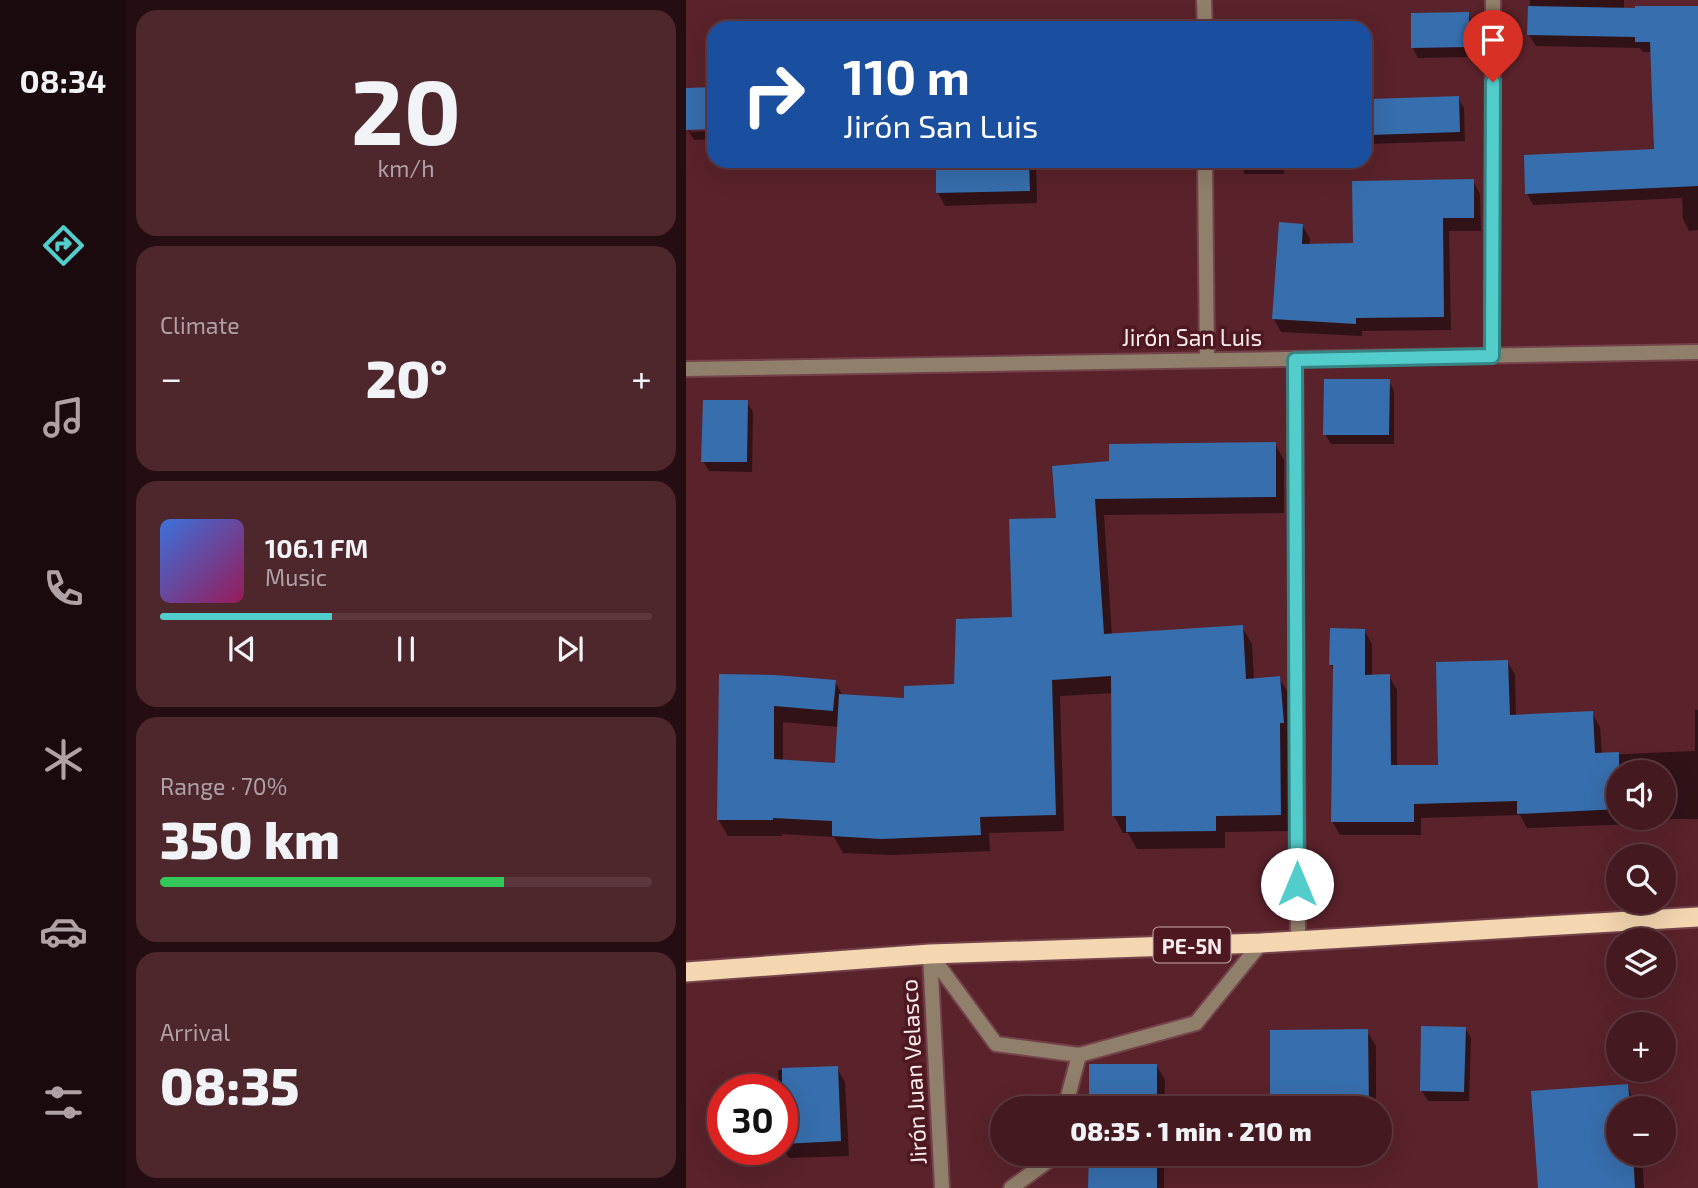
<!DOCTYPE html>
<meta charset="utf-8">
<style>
:root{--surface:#441a20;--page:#4e272d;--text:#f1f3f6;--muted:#afa1a5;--line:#5c383e;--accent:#53cdcb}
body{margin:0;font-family:"Exo 2",sans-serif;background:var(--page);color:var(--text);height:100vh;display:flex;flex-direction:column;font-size:26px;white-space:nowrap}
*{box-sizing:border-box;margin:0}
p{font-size:23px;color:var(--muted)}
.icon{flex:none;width:38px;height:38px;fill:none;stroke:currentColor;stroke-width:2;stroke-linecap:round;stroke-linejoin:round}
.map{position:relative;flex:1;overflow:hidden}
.side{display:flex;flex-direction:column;gap:10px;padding:10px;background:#250e12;width:560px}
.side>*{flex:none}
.hud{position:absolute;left:21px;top:21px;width:665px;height:147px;border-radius:21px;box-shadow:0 7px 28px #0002,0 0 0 2px var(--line);background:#1a4fa0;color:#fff;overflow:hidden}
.controls{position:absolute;left:920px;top:760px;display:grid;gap:14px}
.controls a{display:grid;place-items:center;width:70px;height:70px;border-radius:50%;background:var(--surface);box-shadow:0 7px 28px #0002,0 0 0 2px var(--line);font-size:35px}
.speed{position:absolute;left:21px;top:1074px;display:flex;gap:14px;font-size:35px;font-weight:700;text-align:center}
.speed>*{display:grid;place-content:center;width:91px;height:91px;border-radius:50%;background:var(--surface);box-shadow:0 7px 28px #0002,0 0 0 2px var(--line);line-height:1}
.speed .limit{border:10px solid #d22;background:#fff;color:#111}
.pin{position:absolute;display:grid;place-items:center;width:60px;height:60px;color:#fff;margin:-72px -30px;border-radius:50% 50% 50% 0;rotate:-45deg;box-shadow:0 0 7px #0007}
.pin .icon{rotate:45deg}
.me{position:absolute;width:77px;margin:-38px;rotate:0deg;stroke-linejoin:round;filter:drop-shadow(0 0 5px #0008)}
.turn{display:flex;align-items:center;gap:24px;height:147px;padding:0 21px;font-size:32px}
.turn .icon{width:91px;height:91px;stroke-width:2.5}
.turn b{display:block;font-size:49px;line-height:60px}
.big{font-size:52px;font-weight:800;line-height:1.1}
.side .widget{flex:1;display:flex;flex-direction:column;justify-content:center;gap:10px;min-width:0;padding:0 24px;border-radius:21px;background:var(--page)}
.side .dial{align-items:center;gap:0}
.dial b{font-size:91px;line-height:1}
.song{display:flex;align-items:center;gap:21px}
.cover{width:84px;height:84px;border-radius:10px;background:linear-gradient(135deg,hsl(220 70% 55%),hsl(330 70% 35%))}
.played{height:7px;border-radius:4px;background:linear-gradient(90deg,var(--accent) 35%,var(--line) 35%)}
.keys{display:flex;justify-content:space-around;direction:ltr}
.heat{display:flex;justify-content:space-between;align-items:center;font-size:38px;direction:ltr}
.charge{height:10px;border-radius:5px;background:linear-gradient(90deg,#34c759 70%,var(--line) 0)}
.trip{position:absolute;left:304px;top:1096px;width:402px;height:70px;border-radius:35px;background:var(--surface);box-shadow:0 7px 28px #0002,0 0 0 2px var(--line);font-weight:800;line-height:70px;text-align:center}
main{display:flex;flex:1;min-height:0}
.dock{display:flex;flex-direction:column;width:126px;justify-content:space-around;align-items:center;background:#1b0a0d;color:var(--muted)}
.dock .icon{width:49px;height:49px}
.dock .selected{color:var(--accent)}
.dock b{font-size:32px;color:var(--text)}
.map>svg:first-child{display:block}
.shadow{fill:#0007;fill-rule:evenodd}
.building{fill:#376ead}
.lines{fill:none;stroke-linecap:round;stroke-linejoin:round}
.service-casing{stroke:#74424a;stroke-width:18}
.minor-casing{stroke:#74424a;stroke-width:18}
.trunk-casing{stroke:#74424a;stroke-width:23}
.service{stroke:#907f6a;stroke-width:14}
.minor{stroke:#907f6a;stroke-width:14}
.trunk{stroke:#f4d6b0;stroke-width:19}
.route-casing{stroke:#368584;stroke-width:18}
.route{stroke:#53cdcb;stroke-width:12}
.labels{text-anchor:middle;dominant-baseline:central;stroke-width:7;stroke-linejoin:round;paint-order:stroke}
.shield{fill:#4e1821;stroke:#c7acb0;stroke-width:2}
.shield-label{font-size:21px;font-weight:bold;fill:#fbeced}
.street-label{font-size:23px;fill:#fbeced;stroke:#4e1821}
</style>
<main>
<nav class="dock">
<b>08:34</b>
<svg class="icon selected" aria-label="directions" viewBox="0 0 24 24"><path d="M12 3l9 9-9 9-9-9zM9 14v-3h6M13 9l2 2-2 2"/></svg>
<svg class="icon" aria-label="music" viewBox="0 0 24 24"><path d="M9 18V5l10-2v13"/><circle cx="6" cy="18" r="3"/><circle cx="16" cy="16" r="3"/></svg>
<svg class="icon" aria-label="phone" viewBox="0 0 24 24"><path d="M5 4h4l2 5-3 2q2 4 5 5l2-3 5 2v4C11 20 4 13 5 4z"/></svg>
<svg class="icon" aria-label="climate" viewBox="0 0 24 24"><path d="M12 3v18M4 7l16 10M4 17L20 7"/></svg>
<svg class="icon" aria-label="car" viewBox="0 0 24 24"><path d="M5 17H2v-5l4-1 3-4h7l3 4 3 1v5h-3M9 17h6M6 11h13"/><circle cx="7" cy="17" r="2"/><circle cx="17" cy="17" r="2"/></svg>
<svg class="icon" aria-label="filters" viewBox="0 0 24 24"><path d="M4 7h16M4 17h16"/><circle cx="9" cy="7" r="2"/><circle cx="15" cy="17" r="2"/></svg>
</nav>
<section class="side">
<div class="widget dial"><b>20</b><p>km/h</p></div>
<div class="widget"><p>Climate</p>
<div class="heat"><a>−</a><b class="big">20°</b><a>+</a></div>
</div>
<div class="widget">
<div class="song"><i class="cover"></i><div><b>106.1 FM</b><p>Music</p></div></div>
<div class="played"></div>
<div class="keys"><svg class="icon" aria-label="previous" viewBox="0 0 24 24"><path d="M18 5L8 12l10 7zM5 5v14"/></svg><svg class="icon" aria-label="pause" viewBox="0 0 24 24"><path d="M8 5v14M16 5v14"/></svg><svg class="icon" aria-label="next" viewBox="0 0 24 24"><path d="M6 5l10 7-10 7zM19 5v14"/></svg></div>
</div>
<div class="widget"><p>Range · 70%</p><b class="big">350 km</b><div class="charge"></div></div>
<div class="widget"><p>Arrival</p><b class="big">08:35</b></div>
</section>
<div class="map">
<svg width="1012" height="1188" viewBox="0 0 1012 1188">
<rect width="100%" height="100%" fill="#5a222b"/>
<!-- shadow -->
<path class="shadow" d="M844 0H938V8H1012V230L1003 231 997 219 996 198 847 205 841 193 969 150 966 52H957L954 48 850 46 843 35Z
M782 14 788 24V57L732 58 727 48Z
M28 88V127L4 129V132L28 131V139L8 140 2 130 0 90Z
M772 98 778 108 779 141 679 144V101Z
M252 161H350L351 203 259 206 252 193Z
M552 161H598V174H559Z
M787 181 794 194 795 231H763L765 330 676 331V336L595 332 588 319 616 225 624 239 623 246 669 245Z
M703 381 708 391V444H645L639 434Z
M61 402 67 412 66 472 23 471 17 461Z
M589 444 598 460V513L418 515 426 636 556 627 566 644 568 680 593 678 603 694 606 739 603 740 604 831 539 832V848L451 849 442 833H437L428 816 427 693 374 696 378 831 303 833 304 851 206 855 157 853 148 837 96 834V836H42L32 819 34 676 149 682 157 696 220 700 270 685 328 619 372 519 368 467ZM97 722 153 727 151 765 97 762Z
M678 630 686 644V676H703L711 690V766H754L821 661 829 675 830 716 906 713 914 727 916 755 1009 751V710H1012V819H977V823L841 828 834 815 735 818V835H654L646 821 648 671 645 665ZM933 772H978V817H933Z
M779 1028 785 1038 783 1101H742L736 1091Z
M681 1031 690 1046V1108H586Z
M470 1065 479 1080 478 1108H404Z
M151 1068 159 1082 163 1156 103 1158 96 1146V1090H93L92 1070Z
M941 1086 952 1108H933V1153H956L958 1188H854Z
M404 1153H478V1188H404Z
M589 1153H690V1162L595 1163Z"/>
<!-- building -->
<path class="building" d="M842 6 949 8V6H1012V186L839 194 838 155 968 149 964 42H949V37L841 35Z
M783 12 784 47 725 48V13Z
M28 87V129L0 130V88Z
M773 96 774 132 684 135 683 99Z
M250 161H343L344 191 250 193Z
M788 179V218H757L758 317 670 318V324L586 319 593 222 617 224 616 244 667 243 666 181Z
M638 379H704L703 435H637Z
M17 400H62L61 462H15Z
M590 442V497L409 499 418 634 557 625 560 679 594 676 598 723H594L595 815 530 816V831L440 832V816H426L425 676 366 680 370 815 294 817 295 835 195 839 146 836V821L87 818V820H31L33 674 89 675 150 680 147 711 88 706V759L149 763 153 694 218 698V686L268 684 270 619 326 617 323 519 370 518 366 466 423 461V444Z
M644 628 679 629V675L704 674 705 765H752L750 662 822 660 824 715 907 711 909 753 933 752V809L831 814V801L728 804V822H645L647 665H643Z
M735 1026 780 1027 778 1092 734 1091Z
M682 1029 683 1108H584V1030Z
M403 1064H471V1108H403Z
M152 1066 155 1141 96 1144V1068Z
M942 1084 944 1108H933V1153H947L949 1188H852L845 1091Z
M403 1153H471V1188H402Z"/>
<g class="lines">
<defs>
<path id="service" d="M244 954 310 1044 393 1055
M379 1108 393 1055 510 1023 575 943
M325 1188 366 1158 367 1153"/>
<path id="minor" d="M518 0 519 28
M519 161 521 359
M806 356 807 0
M609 360 612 939
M0 369 1012 352
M244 954 256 1188"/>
<path id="trunk" d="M0 972 244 954 575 943 1012 917"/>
</defs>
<!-- service casing -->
<use href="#service" class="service-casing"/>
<!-- minor casing -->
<use href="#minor" class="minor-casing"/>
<!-- trunk casing -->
<use href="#trunk" class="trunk-casing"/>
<!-- service -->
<use href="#service" class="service"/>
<!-- minor -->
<use href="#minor" class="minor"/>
<!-- trunk -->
<use href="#trunk" class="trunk"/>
</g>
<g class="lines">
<defs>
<path id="route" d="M611 884 609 360 806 356 807 82"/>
</defs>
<!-- route casing -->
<use href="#route" class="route-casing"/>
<!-- route -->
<use href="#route" class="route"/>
</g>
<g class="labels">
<!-- shield labels -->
<rect class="shield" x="467.5" y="927.5" width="77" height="35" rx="5"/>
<g class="shield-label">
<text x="506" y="945">PE-5N</text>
</g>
<!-- street labels -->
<g class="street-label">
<text x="506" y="337">Jirón San Luis</text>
<text transform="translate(227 1072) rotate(-93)">Jirón Juan Velasco</text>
</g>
</g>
</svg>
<div class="controls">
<a><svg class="icon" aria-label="sound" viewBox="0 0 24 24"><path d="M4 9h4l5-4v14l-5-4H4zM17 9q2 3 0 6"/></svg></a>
<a><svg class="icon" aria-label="search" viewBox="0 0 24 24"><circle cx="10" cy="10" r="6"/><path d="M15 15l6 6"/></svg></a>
<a><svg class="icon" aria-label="layers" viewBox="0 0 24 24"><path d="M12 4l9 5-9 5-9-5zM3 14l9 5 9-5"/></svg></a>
<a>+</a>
<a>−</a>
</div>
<div class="speed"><div class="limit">30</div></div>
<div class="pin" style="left:807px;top:82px;background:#d93025"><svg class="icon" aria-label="arrive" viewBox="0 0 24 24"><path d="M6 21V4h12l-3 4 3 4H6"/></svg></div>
<svg class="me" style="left:611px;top:884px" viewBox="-20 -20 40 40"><circle r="19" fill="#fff"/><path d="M0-13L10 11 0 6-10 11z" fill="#53cdcb"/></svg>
<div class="trip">08:35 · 1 min · 210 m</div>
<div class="hud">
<div class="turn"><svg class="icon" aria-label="right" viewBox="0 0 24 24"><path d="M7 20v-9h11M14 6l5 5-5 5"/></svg><div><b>110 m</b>Jirón San Luis</div></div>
</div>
</div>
</main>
